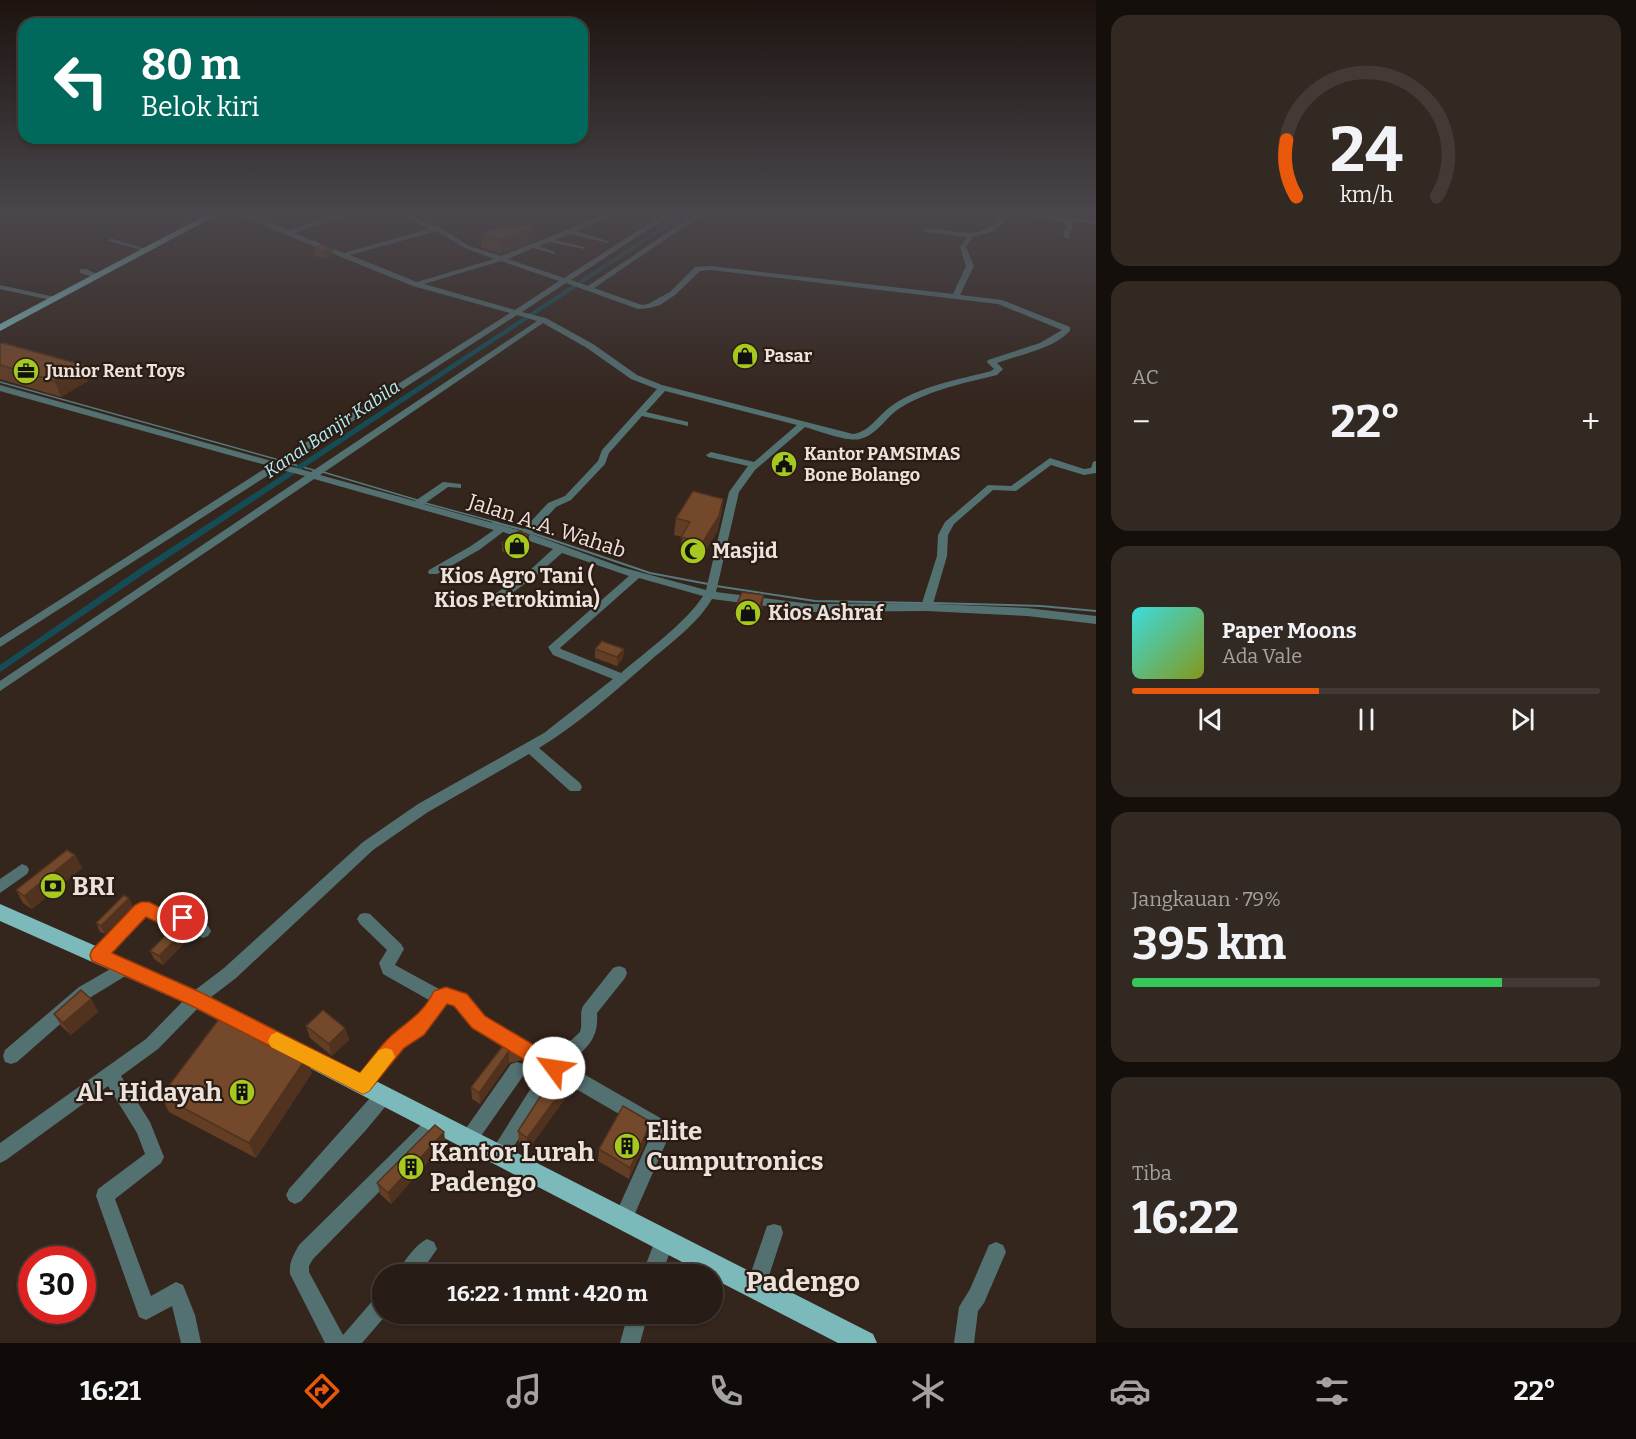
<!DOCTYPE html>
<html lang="id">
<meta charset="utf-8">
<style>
:root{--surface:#271c16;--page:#332923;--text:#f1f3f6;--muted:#a4a1a1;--line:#433a35;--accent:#ea580c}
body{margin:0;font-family:Bitter,serif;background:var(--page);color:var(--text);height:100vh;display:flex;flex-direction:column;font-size:22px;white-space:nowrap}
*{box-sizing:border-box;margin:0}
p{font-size:20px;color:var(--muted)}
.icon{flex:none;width:33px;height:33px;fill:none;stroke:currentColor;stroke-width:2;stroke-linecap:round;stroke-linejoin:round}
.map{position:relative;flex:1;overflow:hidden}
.details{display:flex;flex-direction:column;gap:15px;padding:15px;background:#150f0c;width:540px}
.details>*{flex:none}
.hud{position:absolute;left:18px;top:18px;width:570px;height:126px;border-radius:18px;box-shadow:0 2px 4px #0004,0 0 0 2px var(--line);background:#00695c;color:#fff;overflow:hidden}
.speed{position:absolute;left:18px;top:1246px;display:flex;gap:12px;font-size:30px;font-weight:700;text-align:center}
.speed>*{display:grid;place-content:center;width:78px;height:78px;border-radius:50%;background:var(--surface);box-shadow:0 2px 4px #0004,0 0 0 2px var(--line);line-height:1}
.speed .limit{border:9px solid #d22;background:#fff;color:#111}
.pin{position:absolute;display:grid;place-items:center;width:51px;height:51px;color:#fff;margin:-26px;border:3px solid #fff;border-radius:50%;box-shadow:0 2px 6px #0007}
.me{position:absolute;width:66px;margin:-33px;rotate:301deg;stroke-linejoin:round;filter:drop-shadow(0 0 4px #0008)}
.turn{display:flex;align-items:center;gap:21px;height:126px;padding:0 24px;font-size:27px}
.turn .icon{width:78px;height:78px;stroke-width:2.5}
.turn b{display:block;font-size:42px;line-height:51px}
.big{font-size:45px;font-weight:700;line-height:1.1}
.details .card{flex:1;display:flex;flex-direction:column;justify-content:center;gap:9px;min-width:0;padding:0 21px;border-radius:18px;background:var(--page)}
.details .dial{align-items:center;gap:0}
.dial svg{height:156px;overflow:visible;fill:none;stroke:var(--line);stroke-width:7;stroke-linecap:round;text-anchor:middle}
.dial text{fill:var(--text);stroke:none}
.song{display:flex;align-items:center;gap:18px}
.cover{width:72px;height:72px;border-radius:9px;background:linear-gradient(135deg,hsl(180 70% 55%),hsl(70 70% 35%))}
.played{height:6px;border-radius:3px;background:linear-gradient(90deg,var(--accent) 40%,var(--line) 40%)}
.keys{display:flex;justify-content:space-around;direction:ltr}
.heat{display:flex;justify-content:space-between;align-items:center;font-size:33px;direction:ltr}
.charge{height:9px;border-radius:4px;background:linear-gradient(90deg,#34c759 79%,var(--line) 0)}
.trip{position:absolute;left:372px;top:1264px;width:351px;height:60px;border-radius:30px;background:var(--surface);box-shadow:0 2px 4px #0004,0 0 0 2px var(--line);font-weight:700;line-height:60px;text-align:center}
.tabs{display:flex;height:96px;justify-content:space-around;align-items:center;background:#100b09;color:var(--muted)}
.tabs .icon{width:42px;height:42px}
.tabs .current{color:var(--accent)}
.tabs b{font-size:27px;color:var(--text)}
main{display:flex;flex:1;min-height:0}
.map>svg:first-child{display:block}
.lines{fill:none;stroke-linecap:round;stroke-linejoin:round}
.stream-far1{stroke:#567a7f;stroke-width:1.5}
.stream{stroke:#567a7f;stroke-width:2}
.canal{fill:#154d57;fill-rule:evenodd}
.minor{fill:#547172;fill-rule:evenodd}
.major{fill:#7cb9bb;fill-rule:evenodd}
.wall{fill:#633e25}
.shaded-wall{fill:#50321e}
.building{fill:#73482b;stroke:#50321e;stroke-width:1.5}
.route{fill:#ea580c;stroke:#983908;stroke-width:1.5}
.slow{fill:#f59e0b}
.labels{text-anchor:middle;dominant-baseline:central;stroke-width:4.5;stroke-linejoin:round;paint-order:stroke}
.far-poi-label{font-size:18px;font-weight:bold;fill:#ece2dc;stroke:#2a1c13;text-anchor:start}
.far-water-label{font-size:18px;font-style:italic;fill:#b2edf9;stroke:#2a1c13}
.street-label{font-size:21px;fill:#ece2dc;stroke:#2a1c13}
.poi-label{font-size:21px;font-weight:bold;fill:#ece2dc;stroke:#2a1c13;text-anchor:start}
.near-poi-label{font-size:26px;font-weight:bold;fill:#ece2dc;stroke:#2a1c13;text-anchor:start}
.near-quarter-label{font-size:28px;font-weight:bold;fill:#ece2dc;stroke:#2a1c13}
</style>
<main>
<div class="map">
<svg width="1096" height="1343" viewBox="0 0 1096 1343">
<rect width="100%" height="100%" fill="#34251d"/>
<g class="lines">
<!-- stream-far1 -->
<path class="stream-far1" d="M0 382 279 460
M288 463 317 471
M323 472 417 500
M425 503 499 523"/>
<!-- stream -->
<path class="stream" d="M493 522 524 530
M529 532 650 573 708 584
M716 586 815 601 922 603
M931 603 1041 606 1096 611"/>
<!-- canal -->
<path class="canal" d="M678 216H684L151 569 0 672V665L145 565Z"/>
<!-- minor -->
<path class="minor" d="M243 216H252L288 230 334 216H345L294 233 344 253 428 229 406 216H414L433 226 441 228 469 246 501 256 602 216H611L576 231 608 241V243L570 234 555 240 584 247V249L549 242 539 246 555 252V254L533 248 508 259 564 278 661 216H669L571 280 588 286 692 216H700L594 288 642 305 648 304 670 292 695 267 711 266 953 294 966 266 960 247 967 237 926 232 923 230 924 229C941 227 960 235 977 232 990 230 999 216 1011 216L994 231 973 237 966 247 974 266 960 295 1002 300 1070 327V331C1051 350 1021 354 997 363L1003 369 997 375C964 383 929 390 900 408 886 417 877 435 860 439 846 442 819 431 805 427L755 470 739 492 716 592 811 604 922 603 937 556 938 535 945 522 988 485 1011 486 1050 458 1084 469 1091 468 1093 462 1096 461V473L1084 475 1051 465 1016 491 993 490 954 524 948 535 947 556 933 604 1027 608 1096 616V624L1027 616 926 611 811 612 712 599C698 623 672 642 651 660 616 690 579 724 539 748L580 783 582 787 580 791H570L529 754 428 812 373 850 236 978 202 1004 158 1049 121 1076 150 1122 164 1157 161 1163 115 1199 151 1296 176 1282 183 1285 195 1315 201 1343H181L172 1306 146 1320 139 1317 96 1196 98 1189 145 1154 137 1133 108 1086 6 1160 0 1163V1143L146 1039 190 994 224 968 363 842 418 804 544 733 613 679 553 655 548 647 629 576 562 553 537 575 494 606H486L484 603 486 600 529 571 553 549 503 532 479 550 437 574H429L428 572 429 570 471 546 494 530 314 479 0 691V681L305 476 278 469 0 647V638L269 466 0 391V385L275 462 510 313 413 286 284 234ZM437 231 465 248 494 259 417 282 350 255ZM501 261 559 281 515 310 424 284ZM711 270 998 304 1062 330 1040 343 988 360 987 362 994 369 991 371C958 380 918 386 890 407 878 416 869 432 853 434L662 385 637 375 593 344 546 318 522 312 566 283 638 309 649 308 660 305 675 295 700 271ZM517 315 537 321 311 472 285 465ZM543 323 587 348 631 379 657 389 602 450 598 461 565 496 548 503 522 531 424 504 448 487 461 488V484L443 482 415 501 320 475ZM665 391 797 425 754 462 711 452 706 455 708 457 748 466 729 492 706 590 621 567 531 534 556 507 571 500 605 464 609 453 642 416 688 426V422L646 412ZM639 578 703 596C686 623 645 652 621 673L561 649 560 648Z
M1021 216 1096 220V224L1072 222 1073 229 1069 233 1070 237 1067 239 1064 237 1063 232 1067 228 1065 221Z
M109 239H113L149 250 144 251 109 241Z
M80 269H86L101 276 97 278 80 273Z
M0 285 55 297 59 299 55 301 0 289Z
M22 864 27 866 29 870 27 874 0 893V879Z
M149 903 167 911 180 910 185 911 208 926 211 931 208 936 203 938 178 923 165 924 145 916 103 960 98 962 93 960 90 955 93 950 136 906Z
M365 913 370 914 401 944 404 949 395 965 439 989 447 988 464 994 486 1018 553 1057 580 1032C583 1023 579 1014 583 1006L613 968 619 966 625 968 627 973 625 978 597 1013C599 1040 586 1048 568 1065L669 1123 672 1129 629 1227 622 1229 615 1227 613 1220 652 1133 557 1078 504 1162 498 1165 492 1162 489 1156 492 1150 543 1069 476 1030 450 1003H446L423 1034 404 1047 369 1090 363 1092 357 1090 354 1084 357 1078 392 1037 411 1024 429 1000 383 974 379 963 387 950 360 924 357 919 360 914Z
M126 960 132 962 134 967 132 972 91 997 17 1062 11 1064 5 1062 3 1056 5 1050 79 987Z
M517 1062 523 1064 525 1070 523 1076 474 1146 468 1149 462 1146 459 1140 462 1134 511 1064Z
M384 1087 390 1089 393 1095 390 1101 366 1130 301 1201 295 1204 289 1201 286 1195 289 1189 378 1089Z
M435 1114 441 1117 444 1123 441 1129 313 1259 309 1266V1272L343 1335 375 1298 382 1295V1314H387L362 1343H325L290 1274C289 1262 293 1256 299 1245L429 1117Z
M774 1224 781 1226 783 1233 763 1294 756 1297 749 1294 746 1287 767 1226Z
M664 1233 671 1235 673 1242 662 1275H642L657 1235Z
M427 1239 434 1242 437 1249 419 1275H397C402 1263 415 1245 427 1239Z
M996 1242 1003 1245 1006 1252 984 1303 978 1311 974 1343H954L959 1307 970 1289 989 1245Z
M628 1314H648L640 1343H620Z"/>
<!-- major -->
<path class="major" d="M204 216H215L0 331V324Z
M0 904 203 993 873 1334 877 1343H838L712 1278V1275H707L189 1005 0 921Z"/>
</g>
<!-- wall -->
<path class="wall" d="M535 227V240L501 254 481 247V234L513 228Z
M314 248 332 249 333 256 324 259 315 255Z
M0 344 88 381 61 397 0 379Z
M723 499 721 515 717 532 701 558 680 553 682 537 674 535 676 518Z
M529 535V543L512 556 502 551V543Z
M764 595 762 608 756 624 734 619 736 606Z
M595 649H624L623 658 617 666 595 658Z
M75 855 82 868 32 909 23 903 16 890Z
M133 906 105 934 100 932 96 923Z
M193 934 163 965 154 959 150 951Z
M91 999 98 1012 71 1035 61 1026 54 1014Z
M306 1026 345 1028 349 1040 332 1056 310 1038Z
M508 1039 523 1048V1060L509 1063 480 1104 472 1099 471 1087Z
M312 1073 256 1158 169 1112 161 1096Z
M572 1077V1089L528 1150 519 1143 518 1131Z
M444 1132 445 1143 391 1204 380 1194 377 1183Z
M649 1134 629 1179 598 1161 599 1149Z"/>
<!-- shaded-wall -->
<path class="shaded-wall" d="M535 227V240L501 254 500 240Z
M332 249 333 256 324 259 323 252Z
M83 365 88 381 61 397 55 381Z
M723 499 721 515 717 532 701 558 703 542Z
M529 535V543L512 556 511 547Z
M764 595 762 608 756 624 758 611Z
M624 649 623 658 617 666V657Z
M75 855 82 868 32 909 24 896Z
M129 898 133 906 105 934 101 926Z
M189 926 193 934 163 965 159 956Z
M91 999 98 1012 71 1035 63 1023Z
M345 1028 349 1040 332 1056 329 1044Z
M509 1051V1063L480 1104 479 1093Z
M307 1057 312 1073 256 1158 249 1143Z
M572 1077V1089L528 1150 527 1138Z
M651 1122 649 1134 629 1179 630 1168Z
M444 1132 445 1143 391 1204 388 1193Z"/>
<!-- building -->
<path class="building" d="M525 223 535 227 500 240 481 234 502 225 513 228Z
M322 245 332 249 323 252 314 248Z
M3 343 83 365 55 381 0 365V344Z
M693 491 723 499 719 516 703 542 681 537 690 522 676 518Z
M519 531 529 535 511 547 502 543Z
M742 592 764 595 758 611 736 606Z
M602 641 624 649 617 657 595 649Z
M67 850 75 855 24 896 16 890Z
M124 895 129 898 101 926 96 923Z
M180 921 189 926 159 956 150 951Z
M81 990 91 999 63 1023 54 1014Z
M323 1010 345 1028 329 1044 306 1026Z
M222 1015 307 1057 249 1143 161 1096Z
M508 1039 523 1048 509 1051 479 1093 471 1087Z
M558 1069 572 1077 527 1138 518 1131Z
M623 1106 651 1122 630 1168 599 1149Z
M435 1125 444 1132 388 1193 377 1183Z"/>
<!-- sky -->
<linearGradient id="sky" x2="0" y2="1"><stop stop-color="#1d1410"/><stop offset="0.53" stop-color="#4a464c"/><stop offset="1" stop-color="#4a464c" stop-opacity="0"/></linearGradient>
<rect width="1096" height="404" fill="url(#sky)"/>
<!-- route -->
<path class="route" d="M141 902H149L167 911 176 908 189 913 192 918 189 923C181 926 175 923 165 926L146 917 112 953 202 993 360 1073C370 1061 380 1046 391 1036 410 1019 422 1015 434 991L446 987 467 994 485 1016 561 1061 564 1068 561 1074 554 1077 548 1074 472 1028 454 1006 447 1004 424 1035 404 1048 369 1091 363 1094 190 1005 92 961 90 955 92 950 135 905Z"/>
<!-- slow -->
<path class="slow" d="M277 1032 360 1073 379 1050 386 1048 392 1050 395 1057 369 1091 363 1094 271 1047 268 1041 271 1035Z"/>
<!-- icons -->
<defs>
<symbol id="shop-disc" viewBox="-11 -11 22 22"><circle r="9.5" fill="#a7c81e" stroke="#2a1c13"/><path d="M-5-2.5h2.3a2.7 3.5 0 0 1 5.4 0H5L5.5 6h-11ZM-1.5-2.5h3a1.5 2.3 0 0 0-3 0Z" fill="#111"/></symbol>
<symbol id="office-disc" viewBox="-11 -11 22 22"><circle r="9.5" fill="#a7c81e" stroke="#2a1c13"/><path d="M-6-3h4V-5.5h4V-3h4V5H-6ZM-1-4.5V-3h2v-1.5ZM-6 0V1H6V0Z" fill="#111"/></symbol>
<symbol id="civic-disc" viewBox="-11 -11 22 22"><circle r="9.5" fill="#a7c81e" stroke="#2a1c13"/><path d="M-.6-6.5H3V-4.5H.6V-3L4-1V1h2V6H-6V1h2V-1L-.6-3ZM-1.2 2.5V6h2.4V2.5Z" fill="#111"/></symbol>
<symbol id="mosque-disc" viewBox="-11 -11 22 22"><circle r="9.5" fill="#a7c81e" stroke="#2a1c13"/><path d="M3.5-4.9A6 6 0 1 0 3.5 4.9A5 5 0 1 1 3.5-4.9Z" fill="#111"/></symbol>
<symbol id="bank-disc" viewBox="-11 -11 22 22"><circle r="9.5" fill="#a7c81e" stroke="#2a1c13"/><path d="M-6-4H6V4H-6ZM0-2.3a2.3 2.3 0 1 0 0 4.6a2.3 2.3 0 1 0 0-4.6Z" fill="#111"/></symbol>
<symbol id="building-disc" viewBox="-11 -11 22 22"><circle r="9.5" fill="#a7c81e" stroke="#2a1c13"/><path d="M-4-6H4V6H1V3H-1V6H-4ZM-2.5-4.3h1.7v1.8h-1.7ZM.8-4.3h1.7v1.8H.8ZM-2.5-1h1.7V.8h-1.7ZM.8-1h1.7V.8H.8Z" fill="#111"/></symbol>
</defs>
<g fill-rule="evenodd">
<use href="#shop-disc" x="730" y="341" width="30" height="30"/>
<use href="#office-disc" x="11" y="356" width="30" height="30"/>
<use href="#civic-disc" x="769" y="449" width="30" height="30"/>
<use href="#shop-disc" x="502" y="531" width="30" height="30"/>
<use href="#mosque-disc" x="678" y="536" width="30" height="30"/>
<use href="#shop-disc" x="733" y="598" width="30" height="30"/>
<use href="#bank-disc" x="38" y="871" width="30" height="30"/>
<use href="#building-disc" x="227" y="1077" width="30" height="30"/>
<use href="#building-disc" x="612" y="1131" width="30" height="30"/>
<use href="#building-disc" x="396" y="1152" width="30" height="30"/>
</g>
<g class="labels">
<!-- far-poi labels -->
<g class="far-poi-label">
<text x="764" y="356">Pasar</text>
<text x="46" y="371">Junior Rent Toys</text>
<text x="804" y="454">Kantor PAMSIMAS<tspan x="804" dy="21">Bone Bolango</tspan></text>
</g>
<!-- far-water labels -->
<g class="far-water-label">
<text transform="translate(332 429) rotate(-34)">Kanal Banjir Kabila</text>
</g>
<!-- street labels -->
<g class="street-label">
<text transform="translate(547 526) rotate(18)">Jalan A.A. Wahab</text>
</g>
<!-- poi labels -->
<g class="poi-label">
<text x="712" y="551">Masjid</text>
<text x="517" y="576" text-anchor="middle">Kios Agro Tani (<tspan x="517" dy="24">Kios Petrokimia)</tspan></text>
<text x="768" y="613">Kios Ashraf</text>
</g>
<!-- near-poi labels -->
<g class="near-poi-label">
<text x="72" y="886">BRI</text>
<text x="222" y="1092" text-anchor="end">Al- Hidayah</text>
<text x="646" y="1131">Elite<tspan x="646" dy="30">Cumputronics</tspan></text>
<text x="430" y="1152">Kantor Lurah<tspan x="430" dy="30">Padengo</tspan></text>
</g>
<!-- near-quarter labels -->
<g class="near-quarter-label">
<text x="803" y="1281">Padengo</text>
</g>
</g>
</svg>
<div class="speed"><div class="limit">30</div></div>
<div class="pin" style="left:183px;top:918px;background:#d93025"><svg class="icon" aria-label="arrive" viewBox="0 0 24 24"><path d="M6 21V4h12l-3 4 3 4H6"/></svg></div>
<svg class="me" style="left:554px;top:1068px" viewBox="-20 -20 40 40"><circle r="19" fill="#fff"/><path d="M0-13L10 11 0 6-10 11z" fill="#ea580c"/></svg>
<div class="trip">16:22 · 1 mnt · 420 m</div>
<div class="hud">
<div class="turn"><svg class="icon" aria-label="left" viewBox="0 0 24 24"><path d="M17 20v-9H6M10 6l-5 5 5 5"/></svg><div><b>80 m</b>Belok kiri</div></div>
</div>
</div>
<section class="details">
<div class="card dial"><svg viewBox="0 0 100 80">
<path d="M14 69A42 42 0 1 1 86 69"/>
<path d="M14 69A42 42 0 0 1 9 40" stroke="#ea580c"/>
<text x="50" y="56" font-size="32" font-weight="700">24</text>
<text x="50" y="72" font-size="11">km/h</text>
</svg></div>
<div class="card"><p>AC</p>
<div class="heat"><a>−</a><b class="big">22°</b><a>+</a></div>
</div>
<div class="card">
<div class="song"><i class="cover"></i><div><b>Paper Moons</b><p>Ada Vale</p></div></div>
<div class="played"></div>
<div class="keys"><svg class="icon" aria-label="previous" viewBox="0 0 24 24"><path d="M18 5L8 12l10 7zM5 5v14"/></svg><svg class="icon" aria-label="pause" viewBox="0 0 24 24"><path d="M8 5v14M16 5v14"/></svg><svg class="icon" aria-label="next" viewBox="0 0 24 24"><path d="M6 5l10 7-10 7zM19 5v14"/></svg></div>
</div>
<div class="card"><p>Jangkauan · 79%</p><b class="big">395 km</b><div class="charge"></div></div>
<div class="card"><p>Tiba</p><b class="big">16:22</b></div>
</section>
</main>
<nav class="tabs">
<b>16:21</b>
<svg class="icon current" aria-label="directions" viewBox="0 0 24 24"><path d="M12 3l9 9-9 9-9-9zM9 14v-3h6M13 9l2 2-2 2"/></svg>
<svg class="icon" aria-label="music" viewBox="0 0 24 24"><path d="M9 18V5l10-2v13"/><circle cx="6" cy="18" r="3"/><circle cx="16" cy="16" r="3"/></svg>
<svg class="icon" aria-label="phone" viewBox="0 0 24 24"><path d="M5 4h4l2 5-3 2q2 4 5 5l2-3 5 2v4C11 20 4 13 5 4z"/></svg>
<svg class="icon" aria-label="climate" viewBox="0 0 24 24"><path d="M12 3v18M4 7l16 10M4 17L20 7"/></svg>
<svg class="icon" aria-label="car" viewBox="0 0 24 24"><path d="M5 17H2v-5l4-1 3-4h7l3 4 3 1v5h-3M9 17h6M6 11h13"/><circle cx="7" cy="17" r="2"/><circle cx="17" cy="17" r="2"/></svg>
<svg class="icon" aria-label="filters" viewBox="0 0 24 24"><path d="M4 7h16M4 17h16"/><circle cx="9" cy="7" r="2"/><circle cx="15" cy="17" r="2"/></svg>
<b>22°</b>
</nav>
